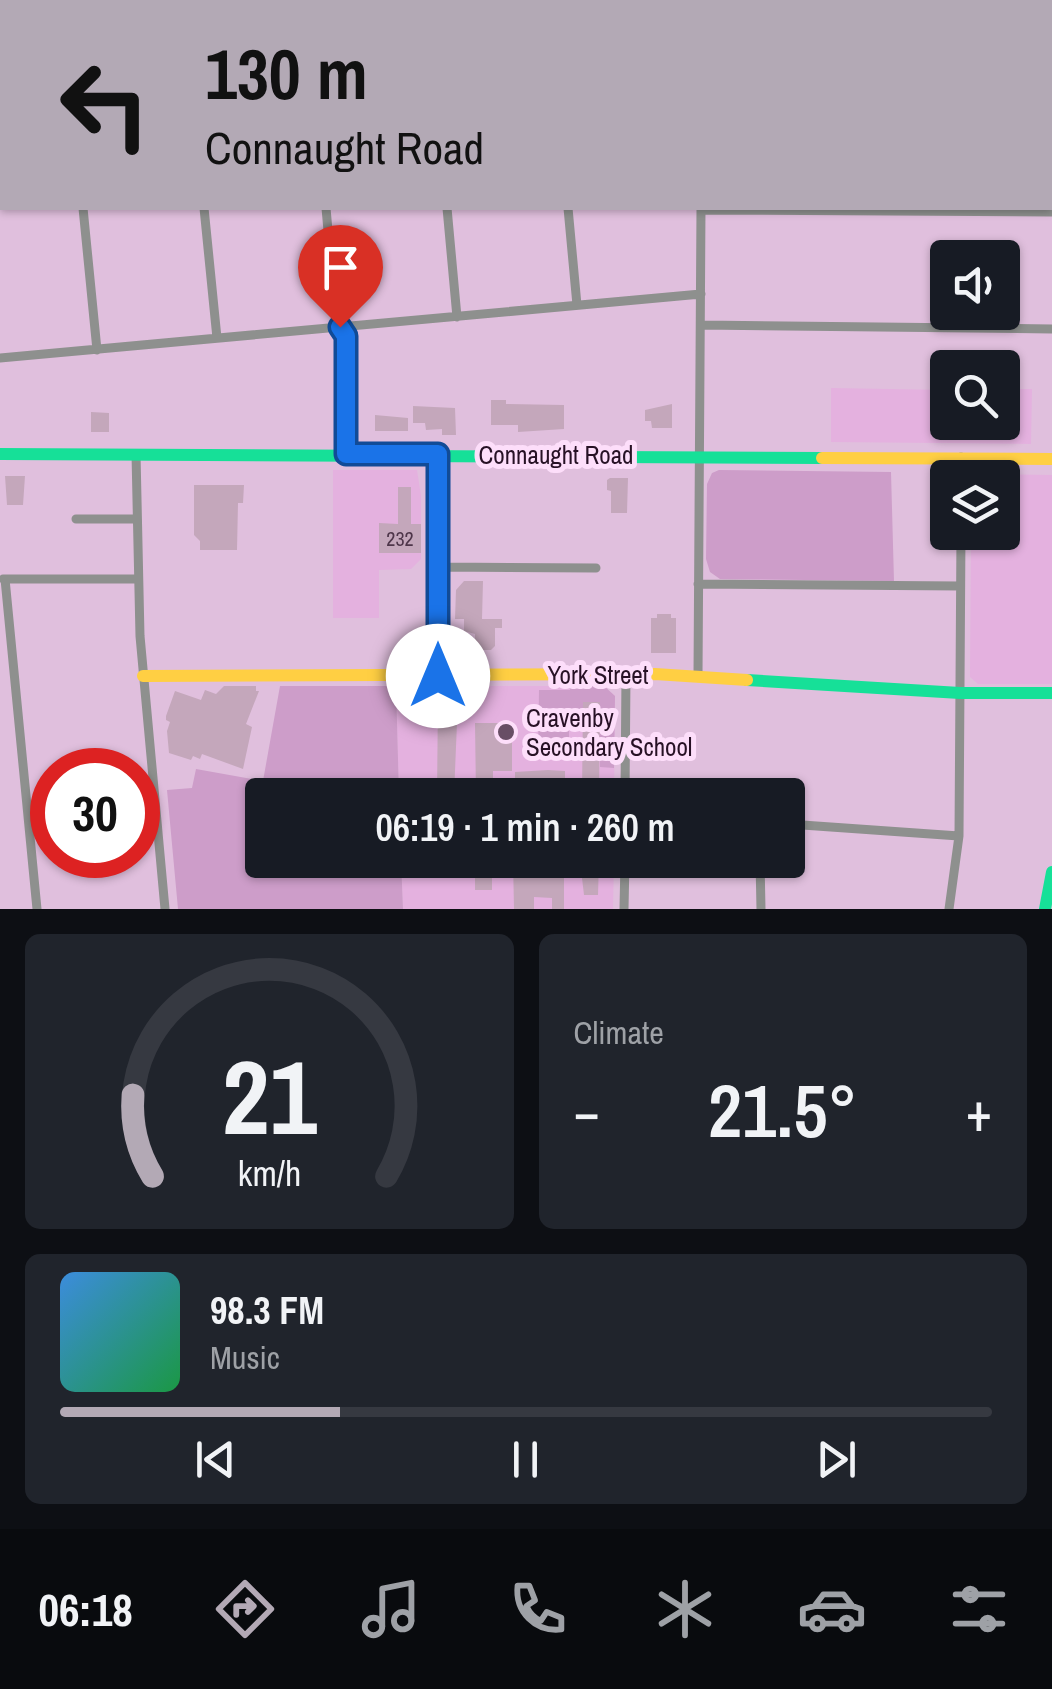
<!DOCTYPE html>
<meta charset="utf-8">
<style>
:root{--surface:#171b24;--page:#20242c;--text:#f1f3f6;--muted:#9ea1a6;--line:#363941;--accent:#b3a9b5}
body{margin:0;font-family:"Archivo Narrow",sans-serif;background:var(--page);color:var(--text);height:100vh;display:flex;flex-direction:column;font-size:38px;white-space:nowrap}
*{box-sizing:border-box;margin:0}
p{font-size:32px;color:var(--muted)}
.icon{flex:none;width:55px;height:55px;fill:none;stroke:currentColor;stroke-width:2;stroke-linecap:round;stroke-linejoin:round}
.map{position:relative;height:909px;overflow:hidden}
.panel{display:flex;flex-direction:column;gap:25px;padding:25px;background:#0d0f14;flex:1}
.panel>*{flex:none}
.top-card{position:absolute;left:0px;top:0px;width:1052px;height:210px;box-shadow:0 2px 8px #0004;background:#b3a9b5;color:#111;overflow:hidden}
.buttons{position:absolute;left:930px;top:240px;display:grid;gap:20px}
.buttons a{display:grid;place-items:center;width:90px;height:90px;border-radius:10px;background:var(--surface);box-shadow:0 2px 8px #0004;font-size:50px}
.speed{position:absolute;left:30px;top:748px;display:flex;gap:20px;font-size:50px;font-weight:700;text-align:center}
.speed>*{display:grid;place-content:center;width:130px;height:130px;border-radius:50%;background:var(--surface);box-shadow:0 2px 8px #0004;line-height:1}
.speed .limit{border:15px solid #d22;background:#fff;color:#111}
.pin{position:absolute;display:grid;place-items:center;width:85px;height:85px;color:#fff;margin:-102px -42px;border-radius:50% 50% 50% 0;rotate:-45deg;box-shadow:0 0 10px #0007}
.pin .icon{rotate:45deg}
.me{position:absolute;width:110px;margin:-55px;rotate:0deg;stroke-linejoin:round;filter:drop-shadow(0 0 8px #0008)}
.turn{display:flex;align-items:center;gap:35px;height:210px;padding:0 40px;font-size:45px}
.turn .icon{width:130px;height:130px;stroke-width:2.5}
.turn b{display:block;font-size:70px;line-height:85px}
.big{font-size:75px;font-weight:600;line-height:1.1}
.panel .card{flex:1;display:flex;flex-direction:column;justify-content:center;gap:15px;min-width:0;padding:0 35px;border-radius:15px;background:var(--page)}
.panel .dial{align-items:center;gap:0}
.dial svg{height:260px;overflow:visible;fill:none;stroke:var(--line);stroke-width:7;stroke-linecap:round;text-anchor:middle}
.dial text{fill:var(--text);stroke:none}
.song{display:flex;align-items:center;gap:30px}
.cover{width:120px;height:120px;border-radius:15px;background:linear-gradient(135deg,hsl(210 70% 55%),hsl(140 70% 35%))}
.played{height:10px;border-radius:5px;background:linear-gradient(90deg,var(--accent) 30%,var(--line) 30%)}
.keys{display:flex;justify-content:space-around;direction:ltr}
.heat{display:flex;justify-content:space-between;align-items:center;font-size:55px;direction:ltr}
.panel .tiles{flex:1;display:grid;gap:25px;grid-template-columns:1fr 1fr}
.card:last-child{grid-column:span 2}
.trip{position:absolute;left:245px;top:778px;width:560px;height:100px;border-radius:10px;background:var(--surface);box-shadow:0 2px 8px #0004;font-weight:600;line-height:100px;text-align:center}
.tab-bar{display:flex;height:160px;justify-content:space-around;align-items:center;background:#090b0e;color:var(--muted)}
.tab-bar .icon{width:70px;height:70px}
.tab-bar .active{color:var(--accent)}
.tab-bar b{font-size:45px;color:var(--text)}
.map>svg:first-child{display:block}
.built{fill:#e4b1df}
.green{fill:#cd9dc9}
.building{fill:#c4a7bb}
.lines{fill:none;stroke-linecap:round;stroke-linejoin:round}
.street{stroke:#8e908e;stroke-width:9}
.fast{stroke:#16e098;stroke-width:12}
.slow{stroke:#ffcf43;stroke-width:12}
.route-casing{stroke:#114b97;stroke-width:25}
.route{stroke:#1a73e8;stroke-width:18}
.poi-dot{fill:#684e65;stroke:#fddefa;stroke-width:4}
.labels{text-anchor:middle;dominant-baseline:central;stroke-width:10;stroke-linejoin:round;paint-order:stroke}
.number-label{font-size:20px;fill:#4e364a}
.street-label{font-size:25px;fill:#271125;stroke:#fddefa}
.poi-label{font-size:25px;fill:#271125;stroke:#fddefa;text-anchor:start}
</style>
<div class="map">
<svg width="1052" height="909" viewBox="0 0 1052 909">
<rect width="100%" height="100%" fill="#e0bfdd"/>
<!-- built -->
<path class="built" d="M193 0H541V2H193Z
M831 388 947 390 948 422H1002L1003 389H1032L1031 444 831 442Z
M333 470H417L421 496V559L411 569 379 570V618H333Z
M980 474 1052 475V684H978L970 677 971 533 1002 532V478L975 477Z
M396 686H604L615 696 614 795H399Z
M401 860H614L613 909H403Z"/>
<!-- green -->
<path class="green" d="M719 470 891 472 894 581 720 579 710 572 706 559 707 484 712 473Z
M280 686H396L399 795H262V860H401L403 909H178L167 790 192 788 196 769 263 781Z
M570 686H604L615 696 614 768 600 767 599 702H583V720H569V756H538L539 690H570Z"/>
<!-- building -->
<path class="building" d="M491 400H506V404L564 405V429L518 432V425H491Z
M672 404V428H652L651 421H645V410Z
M413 406 455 408 456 435H442V429L426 430 425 423H413Z
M91 412 109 413V432H91Z
M375 415 408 418V431H375Z
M5 476H25L23 505H7Z
M610 478H628L627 513H611V491L607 490V480Z
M194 485H244L243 503H238L237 550H200V541L194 535Z
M398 487H411V524H421V553H379V523L398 524Z
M464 581H483L482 619H502V628H495V646L491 650H479L475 646V634L464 631V619H455L456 590Z
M657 614H671V618H676V653H651V618H657Z
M224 686H256V691H259L246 724 252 727 243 769 202 754 200 759 193 756 191 760 169 753 167 731 170 722 166 720V716L175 691 201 700 205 690 216 694Z
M438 699H458L454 795H437Z
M583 702H600L599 795H582Z
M475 723H512V771H493V795H476Z
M548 770 565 771V795H515V772Z
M475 860H492V890H475Z
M513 860H530V872H547V860H599L598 895H584L582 878H564V909H552V898L534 897V909H514Z"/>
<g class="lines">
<!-- street -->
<path class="street" d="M64 0V2
M186 0V2
M549 0V2
M684 0V2
M792 0V2
M1038 0 1039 2
M813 2 841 0
M1050 46 1052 53
M0 75H2
M1050 82H1052
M0 152H2
M83 208 97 350
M204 208 217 338
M326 208 336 321 346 336V454
M447 208 457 317
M568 208 577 305
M701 210 1052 212
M701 325 1052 329
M0 358 701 294
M136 454 140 636 165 909
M438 454V675
M961 457V478
M76 519H136
M438 567 596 568
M3 579H137
M5 579 37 909
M698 584 960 586
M698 675 701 208
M625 795 626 675
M788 824 959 836
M760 860 761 909
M624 909 625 860
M949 909 959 836 961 532"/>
<!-- fast -->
<path class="fast" d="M0 454 822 458
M747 680 960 693H1052
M1045 909 1052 872"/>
<!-- slow -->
<path class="slow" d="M822 458 1052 459
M143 676 655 674 747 680"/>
</g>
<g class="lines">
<defs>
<path id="route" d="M340 327 346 336V454H438V676"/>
</defs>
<!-- route casing -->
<use href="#route" class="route-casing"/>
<!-- route -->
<use href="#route" class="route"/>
</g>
<!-- markers -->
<circle class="poi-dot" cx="506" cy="732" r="10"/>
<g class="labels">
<!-- number labels -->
<g class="number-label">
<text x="400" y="538">232</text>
</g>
<!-- street labels -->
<g class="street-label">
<text x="556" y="455">Connaught Road</text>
<text x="598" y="675">York Street</text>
</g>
<!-- poi labels -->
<g class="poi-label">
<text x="526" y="718">Cravenby<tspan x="526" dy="29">Secondary School</tspan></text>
</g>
</g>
</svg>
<div class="buttons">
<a><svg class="icon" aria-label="sound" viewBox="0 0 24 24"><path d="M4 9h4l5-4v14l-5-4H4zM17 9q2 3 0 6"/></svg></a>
<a><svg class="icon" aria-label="search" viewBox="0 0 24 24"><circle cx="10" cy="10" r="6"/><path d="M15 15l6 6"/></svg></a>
<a><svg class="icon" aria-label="layers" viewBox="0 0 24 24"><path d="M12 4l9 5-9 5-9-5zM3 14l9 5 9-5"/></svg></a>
</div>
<div class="speed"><div class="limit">30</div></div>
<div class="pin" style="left:340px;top:327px;background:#d93025"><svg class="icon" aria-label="arrive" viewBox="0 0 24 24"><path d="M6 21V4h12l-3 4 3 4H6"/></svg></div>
<svg class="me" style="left:438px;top:676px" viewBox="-20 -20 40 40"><circle r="19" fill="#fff"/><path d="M0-13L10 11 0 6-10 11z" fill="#1a73e8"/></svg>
<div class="trip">06:19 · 1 min · 260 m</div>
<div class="top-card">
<div class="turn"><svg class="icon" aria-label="left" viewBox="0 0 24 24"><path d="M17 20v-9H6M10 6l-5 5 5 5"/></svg><div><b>130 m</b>Connaught Road</div></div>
</div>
</div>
<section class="panel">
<div class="tiles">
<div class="card dial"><svg viewBox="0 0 100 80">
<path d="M14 69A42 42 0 1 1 86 69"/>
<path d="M14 69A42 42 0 0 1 8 44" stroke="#b3a9b5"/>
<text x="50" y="56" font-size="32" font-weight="700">21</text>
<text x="50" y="72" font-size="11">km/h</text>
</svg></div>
<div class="card"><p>Climate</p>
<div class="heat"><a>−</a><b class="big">21.5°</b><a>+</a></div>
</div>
<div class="card">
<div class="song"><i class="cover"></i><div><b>98.3 FM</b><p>Music</p></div></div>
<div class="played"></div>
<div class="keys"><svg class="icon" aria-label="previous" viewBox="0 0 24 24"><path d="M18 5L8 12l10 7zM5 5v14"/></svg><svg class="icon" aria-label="pause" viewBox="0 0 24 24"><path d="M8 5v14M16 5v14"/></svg><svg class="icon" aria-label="next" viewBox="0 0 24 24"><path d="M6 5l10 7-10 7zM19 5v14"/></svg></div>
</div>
</div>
</section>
<nav class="tab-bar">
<b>06:18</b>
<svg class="icon active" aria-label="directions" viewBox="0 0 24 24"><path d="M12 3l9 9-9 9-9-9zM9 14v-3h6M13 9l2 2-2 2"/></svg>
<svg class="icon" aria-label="music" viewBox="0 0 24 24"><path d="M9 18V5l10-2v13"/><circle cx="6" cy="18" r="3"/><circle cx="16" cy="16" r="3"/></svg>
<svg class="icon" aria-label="phone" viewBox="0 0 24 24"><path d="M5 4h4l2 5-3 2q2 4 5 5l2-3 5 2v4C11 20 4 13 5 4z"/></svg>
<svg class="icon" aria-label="climate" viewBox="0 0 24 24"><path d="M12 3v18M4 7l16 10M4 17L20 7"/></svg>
<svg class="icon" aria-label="car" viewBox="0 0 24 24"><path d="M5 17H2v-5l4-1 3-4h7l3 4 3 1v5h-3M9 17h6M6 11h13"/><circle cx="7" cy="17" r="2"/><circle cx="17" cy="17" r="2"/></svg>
<svg class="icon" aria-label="filters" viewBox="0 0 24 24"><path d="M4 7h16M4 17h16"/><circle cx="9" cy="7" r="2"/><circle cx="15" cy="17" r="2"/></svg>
</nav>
